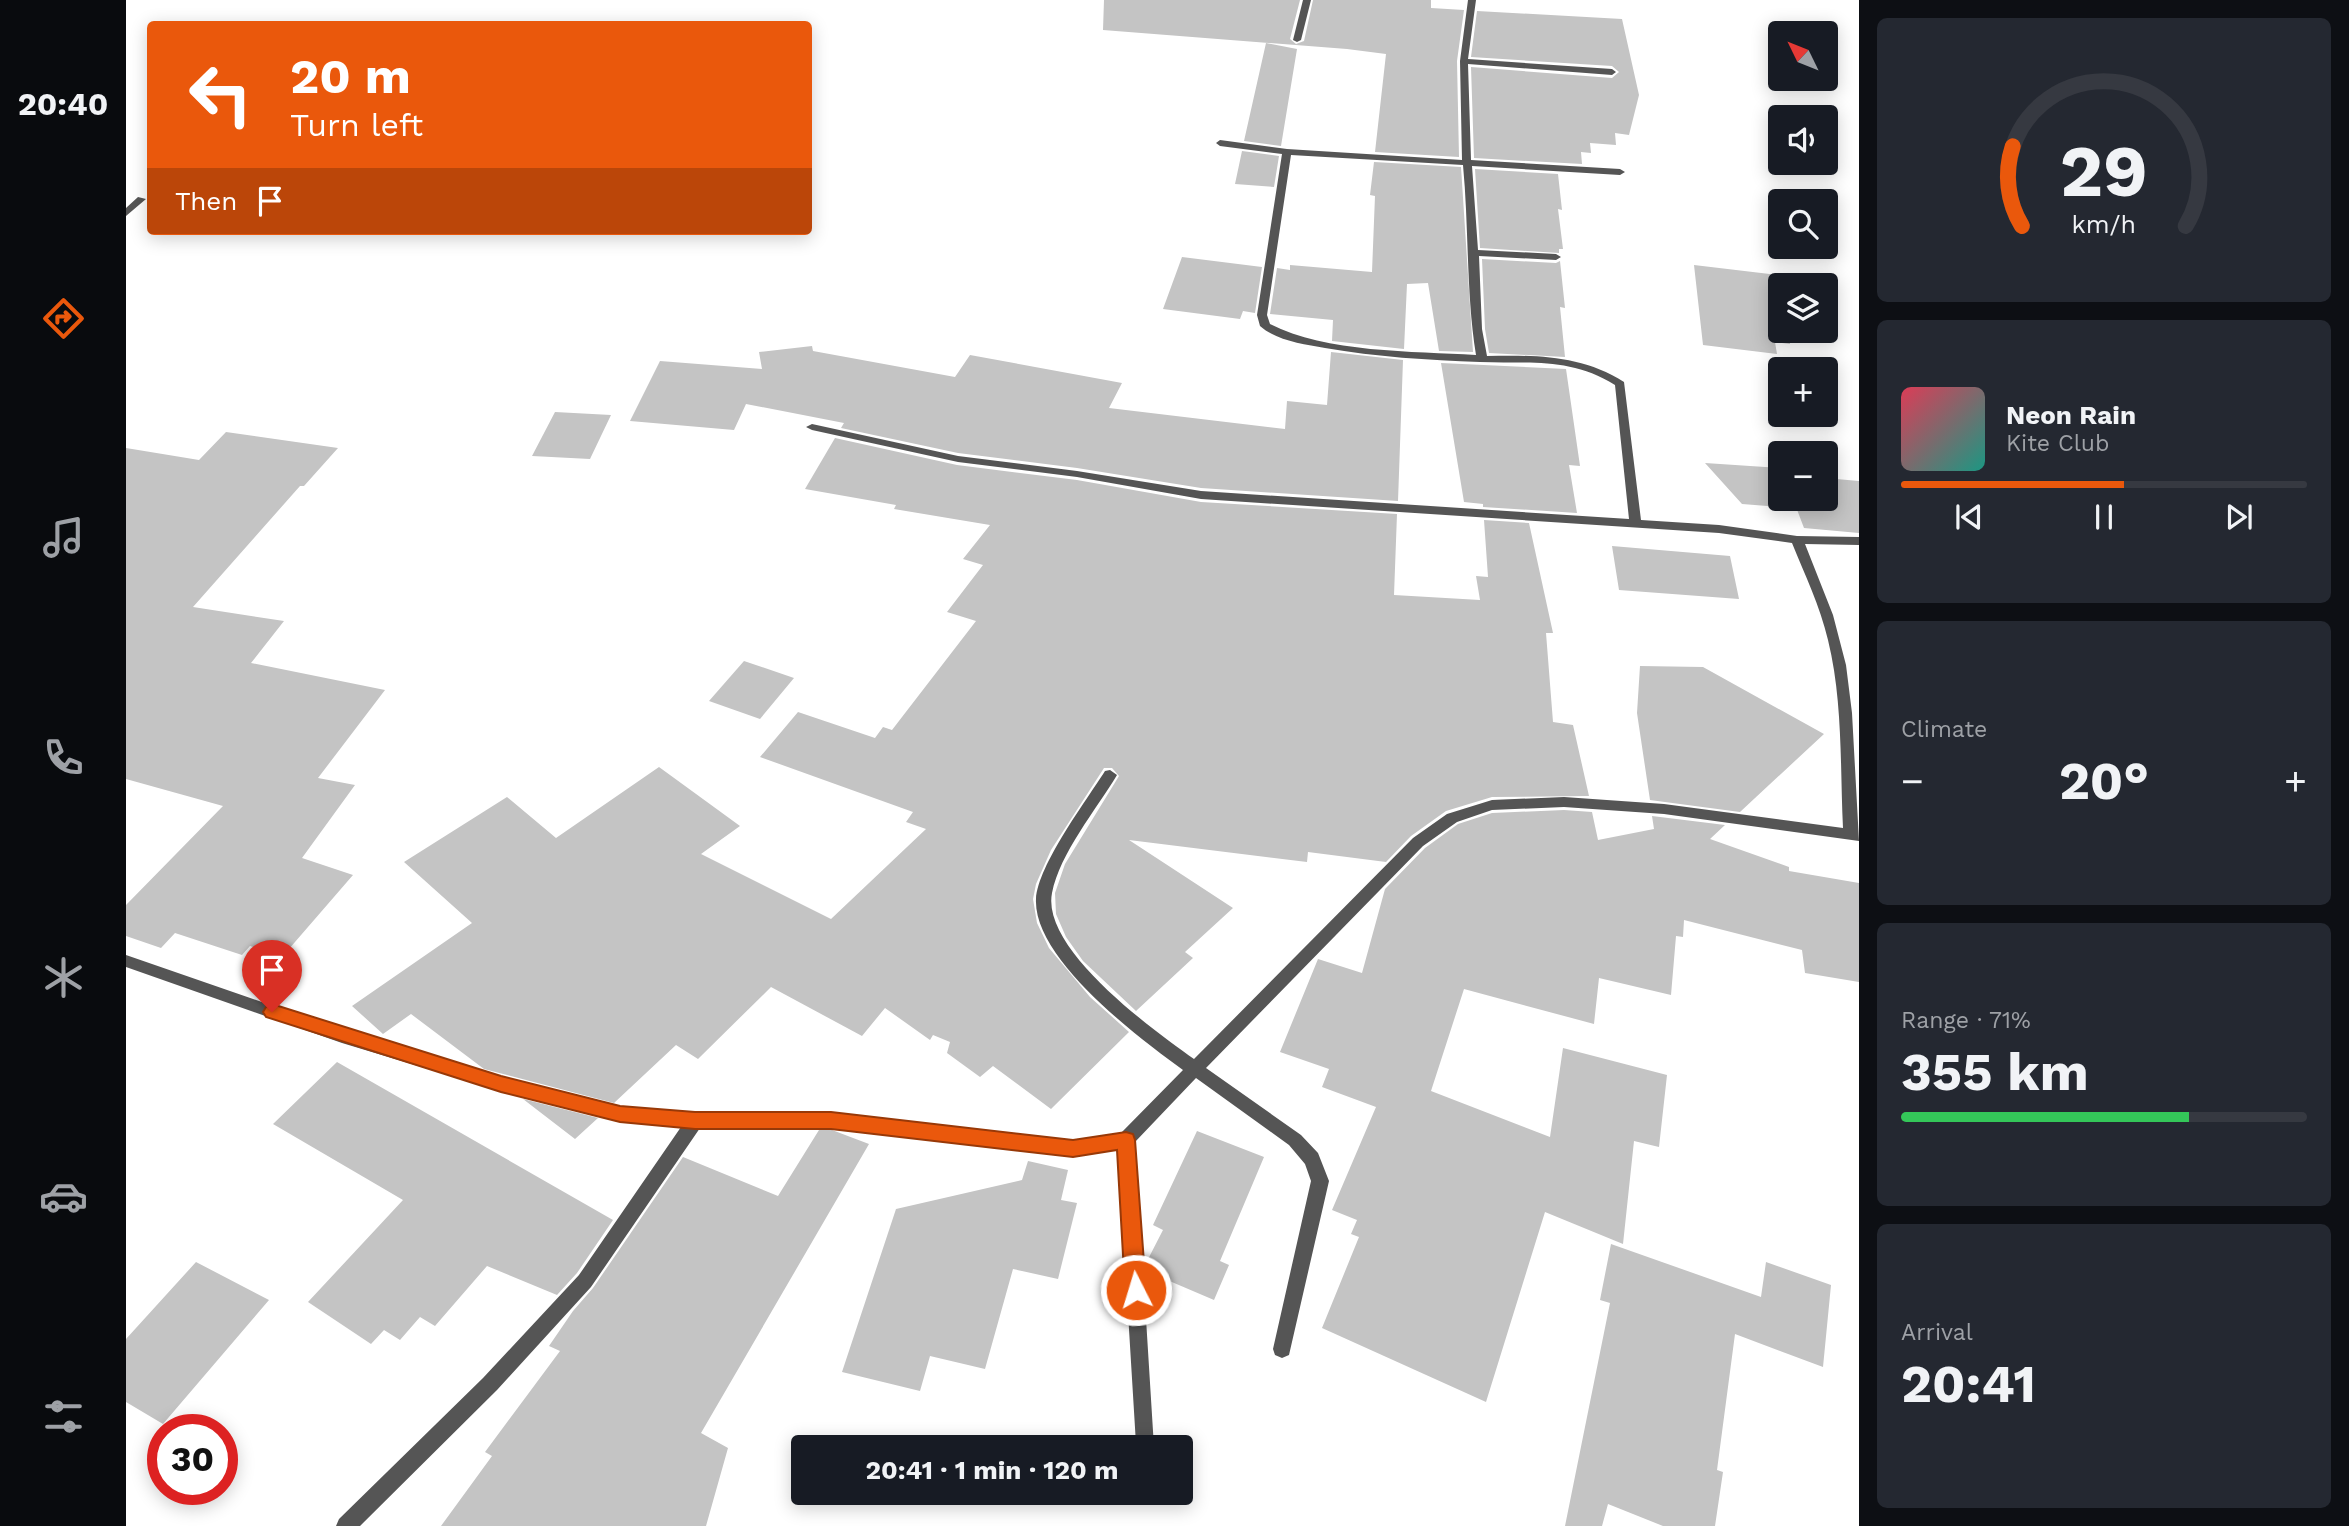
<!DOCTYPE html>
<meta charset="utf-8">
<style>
:root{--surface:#171b24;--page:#242831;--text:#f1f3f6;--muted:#9ea1a6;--line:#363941;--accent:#ea580c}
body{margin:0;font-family:"Work Sans",sans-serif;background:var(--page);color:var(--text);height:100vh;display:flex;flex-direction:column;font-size:26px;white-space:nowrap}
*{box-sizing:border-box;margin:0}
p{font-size:23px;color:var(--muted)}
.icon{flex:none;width:38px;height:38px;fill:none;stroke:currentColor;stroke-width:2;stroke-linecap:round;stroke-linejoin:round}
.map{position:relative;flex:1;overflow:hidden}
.side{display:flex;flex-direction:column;gap:18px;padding:18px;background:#0d0f14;width:490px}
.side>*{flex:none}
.top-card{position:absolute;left:21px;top:21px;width:665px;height:214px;border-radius:7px;box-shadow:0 4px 18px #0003;background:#ea580c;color:#fff;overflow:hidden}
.needle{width:46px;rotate:313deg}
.fabs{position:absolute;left:1642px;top:21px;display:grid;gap:14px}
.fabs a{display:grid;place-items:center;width:70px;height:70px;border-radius:7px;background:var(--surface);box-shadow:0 4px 18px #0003;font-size:35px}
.speed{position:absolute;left:21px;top:1414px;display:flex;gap:14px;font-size:35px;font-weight:700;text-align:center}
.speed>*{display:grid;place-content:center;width:91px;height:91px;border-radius:50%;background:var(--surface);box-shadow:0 4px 18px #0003;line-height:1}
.speed .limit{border:10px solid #d22;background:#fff;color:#111}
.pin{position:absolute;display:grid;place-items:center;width:60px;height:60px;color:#fff;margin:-72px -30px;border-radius:50% 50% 50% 0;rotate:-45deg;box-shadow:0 0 7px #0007}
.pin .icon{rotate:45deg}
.me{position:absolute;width:77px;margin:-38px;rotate:355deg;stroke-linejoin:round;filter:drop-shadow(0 0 5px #0008)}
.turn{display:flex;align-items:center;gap:24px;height:147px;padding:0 28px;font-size:32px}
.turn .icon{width:91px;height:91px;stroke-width:2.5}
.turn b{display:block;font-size:49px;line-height:60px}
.then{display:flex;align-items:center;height:66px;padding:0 28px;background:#0003;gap:14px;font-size:26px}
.big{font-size:52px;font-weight:700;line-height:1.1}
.side .tile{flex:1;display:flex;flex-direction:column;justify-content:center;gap:10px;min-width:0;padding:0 24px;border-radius:10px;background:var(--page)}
.side .dial{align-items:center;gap:0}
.dial svg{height:182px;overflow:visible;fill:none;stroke:var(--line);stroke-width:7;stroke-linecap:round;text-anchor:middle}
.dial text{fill:var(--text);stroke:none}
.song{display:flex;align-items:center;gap:21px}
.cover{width:84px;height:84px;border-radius:10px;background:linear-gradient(135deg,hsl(350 70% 55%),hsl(170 70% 35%))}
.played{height:7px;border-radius:4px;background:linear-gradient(90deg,var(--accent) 55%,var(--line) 55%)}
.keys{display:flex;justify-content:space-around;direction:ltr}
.heat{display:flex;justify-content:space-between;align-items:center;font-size:38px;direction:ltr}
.charge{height:10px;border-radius:5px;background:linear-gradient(90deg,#34c759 71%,var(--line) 0)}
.trip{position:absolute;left:665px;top:1435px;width:402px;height:70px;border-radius:7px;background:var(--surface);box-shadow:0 4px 18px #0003;font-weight:700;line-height:70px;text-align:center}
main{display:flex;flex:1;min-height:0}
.tabs{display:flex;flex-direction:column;width:126px;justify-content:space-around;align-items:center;background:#090b0e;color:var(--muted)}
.tabs .icon{width:49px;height:49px}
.tabs .on{color:var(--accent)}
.tabs b{font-size:32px;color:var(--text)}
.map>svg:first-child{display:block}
.building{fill:#c4c4c4}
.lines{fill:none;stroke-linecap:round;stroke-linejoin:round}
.minor{fill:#555;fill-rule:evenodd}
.route{fill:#ea580c;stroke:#983908;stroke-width:2}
</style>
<main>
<nav class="tabs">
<b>20:40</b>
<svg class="icon on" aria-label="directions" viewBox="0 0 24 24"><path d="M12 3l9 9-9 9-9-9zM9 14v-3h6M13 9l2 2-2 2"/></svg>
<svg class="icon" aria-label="music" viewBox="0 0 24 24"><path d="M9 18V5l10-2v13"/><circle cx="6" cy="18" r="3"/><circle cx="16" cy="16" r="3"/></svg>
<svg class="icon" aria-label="phone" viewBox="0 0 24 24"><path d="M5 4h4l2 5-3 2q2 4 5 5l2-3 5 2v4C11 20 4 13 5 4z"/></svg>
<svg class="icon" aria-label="climate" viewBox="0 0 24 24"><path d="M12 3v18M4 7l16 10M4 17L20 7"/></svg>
<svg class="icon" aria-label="car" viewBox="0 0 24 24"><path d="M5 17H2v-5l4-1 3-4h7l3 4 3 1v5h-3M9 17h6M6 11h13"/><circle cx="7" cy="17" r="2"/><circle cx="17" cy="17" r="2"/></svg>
<svg class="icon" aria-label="filters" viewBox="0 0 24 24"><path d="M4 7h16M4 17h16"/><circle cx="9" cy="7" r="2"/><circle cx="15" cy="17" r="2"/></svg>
</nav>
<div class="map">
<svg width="1733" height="1526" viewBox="0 0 1733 1526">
<rect width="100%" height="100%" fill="#fff"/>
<!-- building -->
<path class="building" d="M978 0H1174L1164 39 1170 44 1178 41 1187 0H1305V8L1338 10 1331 61 1333 157 1249 152 1260 54 1221 49 977 30Z
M1351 11 1496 19 1513 95 1503 135 1489 133 1490 145 1464 143 1465 153 1455 152 1456 164 1348 158 1345 67 1486 78 1493 72 1486 66 1345 57Z
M1140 43 1171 49 1155 146 1118 141Z
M1116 151 1153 156 1148 187 1109 184Z
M1248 162 1335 167 1347 352 1313 351 1302 283 1281 284 1278 349 1206 341 1207 320 1144 314 1151 268 1164 270V265L1246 272 1249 196 1244 195Z
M1349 169 1432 174 1436 210 1432 209 1437 249H1433V253L1354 248Z
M1056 257 1136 267 1129 313 1117 311 1114 319 1037 309Z
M1356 259 1430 263 1434 261 1439 308 1434 307 1439 357 1363 353 1359 329Z
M1568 265 1652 275 1654 331H1662L1664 344 1649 342 1651 354 1577 345Z
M686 346 687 351 829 377 844 355 996 383 983 408 1159 429 1161 401 1201 405 1205 352 1277 360 1272 501 1075 488 951 468 832 453 715 428 718 423 620 404 608 430 504 421 534 361 636 369 633 352Z
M1315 363 1440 369 1454 466 1443 465 1451 513 1357 507V504L1338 502Z
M429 412 485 415 464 459 406 456Z
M100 432 212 448 178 486H174L67 607 158 621 125 663 259 690 192 778 229 785 176 858 227 875 156 957 124 946 116 955 49 933 35 948 0 936V905L97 806 0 779V448L73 460Z
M709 438 831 465 951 480 1075 502 1271 514 1268 595 1354 600 1350 576 1362 577 1358 520 1403 523 1427 633H1420L1427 722 1447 725 1463 796 1366 797 1320 811 1285 836 1260 862 1182 852 1181 862 1003 840 1107 908 1059 952 1067 958 1010 1011 957 961 940 937 930 914 929 893 939 864 993 776 986 768H978L925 850 910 884 907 899 911 923 923 948 964 997 1003 1032 925 1109 867 1066 854 1077 821 1053 824 1042 807 1035 804 1040 759 1008 736 1036 645 987 572 1059 550 1045 488 1103 358 1069 285 1014 257 1034 226 1006 346 923 278 862 381 797 430 838 533 767 614 826 575 854 705 919 800 829 780 822 787 812 634 757 672 712 749 738 757 727 766 730 850 621 821 612 857 565 837 559 864 525 768 509 770 505 679 489Z
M1579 463 1654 468V507L1616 504Z
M1699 478 1733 481V533L1678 528 1667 499H1699Z
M1486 546 1604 556 1613 599 1493 590Z
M618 661 668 678 634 719 583 701Z
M1514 666 1577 667 1698 734 1614 812 1524 800 1511 713Z
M1438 810 1466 812 1472 840 1528 829 1526 816 1599 825 1584 839 1663 867V871L1733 883V982L1679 973 1676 950 1558 920 1557 937 1550 936 1545 995 1473 978 1468 1024 1338 989 1305 1091 1424 1137 1437 1048 1541 1075 1533 1147 1508 1141 1497 1244 1419 1212 1360 1402 1196 1328 1233 1237 1225 1234 1231 1220 1206 1210 1250 1107 1196 1087 1203 1069 1154 1052 1192 959 1236 973 1259 889 1299 848 1332 824 1366 813Z
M211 1062 487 1220 451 1273 431 1295 361 1266 309 1326 294 1317 274 1340 258 1330 245 1344 182 1302 277 1200 147 1124Z
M397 1099 472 1118 449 1139Z
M693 1130H706L743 1144 575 1433 602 1448 580 1526H315L366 1456 359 1452 434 1351 423 1346 447 1311 467 1288 557 1157 652 1196Z
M1071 1131 1138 1157 1094 1261 1103 1265 1088 1300 1020 1271 1019 1265 1037 1230 1027 1225Z
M902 1161 942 1170 935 1200 951 1203 932 1279 887 1269 859 1369 804 1356 794 1391 716 1372 770 1209 896 1180Z
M1485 1244 1635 1297 1640 1262 1705 1285 1697 1367 1609 1334 1591 1470 1597 1472 1589 1526H1537L1482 1504 1476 1526H1439L1484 1303 1474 1300Z
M70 1262 143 1300 37 1424 0 1402V1339Z"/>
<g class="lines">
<!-- minor -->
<path class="minor" d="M1177 0H1185L1175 40 1171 42 1167 40Z
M1342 0H1350L1342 59 1486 69 1490 72 1486 75 1342 64 1345 160 1494 169 1499 172 1494 175 1346 166 1352 250 1430 254 1435 257 1430 260 1353 256 1356 329 1361 356C1410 355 1455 355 1498 382L1515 520 1593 525 1671 536 1733 537V545L1679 544 1707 615 1720 665 1726 713 1733 841 1538 814 1438 807 1366 810 1331 822 1297 846 1080 1068 1175 1135 1192 1153 1203 1181 1163 1355 1156 1358 1149 1355 1147 1349 1185 1181 1179 1164 1163 1145 1070 1078 1009 1142 1028 1447H1012L1010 1444 992 1149 947 1155 705 1127 574 1128 465 1287 371 1390 234 1526H210L213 1519 357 1378 453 1275 555 1127 494 1121 375 1091 216 1043 0 967V955L217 1030 375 1077 494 1107 569 1114 705 1113 947 1141 995 1133 1057 1070C1013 1038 907 959 910 899 912 865 960 801 979 771L984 770 991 775C970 810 934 853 926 893 915 949 1027 1030 1068 1059L1287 838 1321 814 1366 800 1438 797 1538 804 1717 828C1714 766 1717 701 1702 640 1694 606 1679 575 1666 543L1593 533 1075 499 951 477 832 462 686 430 680 427 686 424 832 456 951 471 1075 491 1503 519 1489 385C1444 357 1404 364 1354 362 1302 360 1250 357 1199 348 1177 344 1151 341 1134 326L1131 315 1156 154 1094 146 1090 143 1094 140 1161 149 1336 160 1334 61ZM1165 155 1337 165C1343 228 1340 293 1350 355 1287 351 1200 353 1144 324L1141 315Z
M12 197 20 199 0 216V208Z"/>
</g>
<!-- route -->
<path class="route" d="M146 1004 375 1076 494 1106 569 1112H705L947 1140 1000 1132 1007 1134 1009 1140 1020 1290 1017 1297 1010 1300 1002 1297 999 1290 991 1150 947 1157 705 1129H569L494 1122 375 1092 140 1017 137 1012 140 1007Z"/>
</svg>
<div class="fabs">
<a><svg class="needle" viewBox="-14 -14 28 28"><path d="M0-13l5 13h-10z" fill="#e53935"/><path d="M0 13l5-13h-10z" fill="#9ea1a6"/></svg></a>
<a><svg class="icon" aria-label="sound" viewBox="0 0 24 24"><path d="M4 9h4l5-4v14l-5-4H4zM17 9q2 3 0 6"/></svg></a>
<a><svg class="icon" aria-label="search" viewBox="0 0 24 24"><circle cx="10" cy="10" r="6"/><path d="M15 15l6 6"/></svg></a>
<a><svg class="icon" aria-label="layers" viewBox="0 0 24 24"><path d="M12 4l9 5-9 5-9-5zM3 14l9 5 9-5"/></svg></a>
<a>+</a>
<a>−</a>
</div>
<div class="speed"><div class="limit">30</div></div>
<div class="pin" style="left:146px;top:1012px;background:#d93025"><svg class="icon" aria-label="arrive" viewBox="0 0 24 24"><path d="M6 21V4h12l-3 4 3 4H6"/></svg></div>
<svg class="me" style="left:1010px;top:1290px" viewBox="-20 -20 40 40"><circle r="17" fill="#ea580c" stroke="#fff" stroke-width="3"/><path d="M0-11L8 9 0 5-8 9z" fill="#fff"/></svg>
<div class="trip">20:41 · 1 min · 120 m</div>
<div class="top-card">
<div class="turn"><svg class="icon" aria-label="left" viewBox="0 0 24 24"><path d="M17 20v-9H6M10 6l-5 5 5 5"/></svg><div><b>20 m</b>Turn left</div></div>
<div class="then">Then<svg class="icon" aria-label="arrive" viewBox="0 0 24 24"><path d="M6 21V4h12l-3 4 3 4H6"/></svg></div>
</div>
</div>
<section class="side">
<div class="tile dial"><svg viewBox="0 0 100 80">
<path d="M14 69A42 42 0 1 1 86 69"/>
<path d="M14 69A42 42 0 0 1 10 34" stroke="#ea580c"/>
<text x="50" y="56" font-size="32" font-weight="700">29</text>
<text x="50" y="72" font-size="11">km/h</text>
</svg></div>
<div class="tile">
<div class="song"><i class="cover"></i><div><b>Neon Rain</b><p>Kite Club</p></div></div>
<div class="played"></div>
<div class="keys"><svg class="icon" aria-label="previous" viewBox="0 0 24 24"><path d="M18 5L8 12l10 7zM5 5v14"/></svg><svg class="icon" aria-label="pause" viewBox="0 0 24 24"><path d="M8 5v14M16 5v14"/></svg><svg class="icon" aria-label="next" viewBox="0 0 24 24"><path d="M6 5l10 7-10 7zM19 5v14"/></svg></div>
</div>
<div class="tile"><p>Climate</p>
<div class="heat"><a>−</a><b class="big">20°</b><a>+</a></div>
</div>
<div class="tile"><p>Range · 71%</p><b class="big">355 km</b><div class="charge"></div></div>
<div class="tile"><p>Arrival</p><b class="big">20:41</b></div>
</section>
</main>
